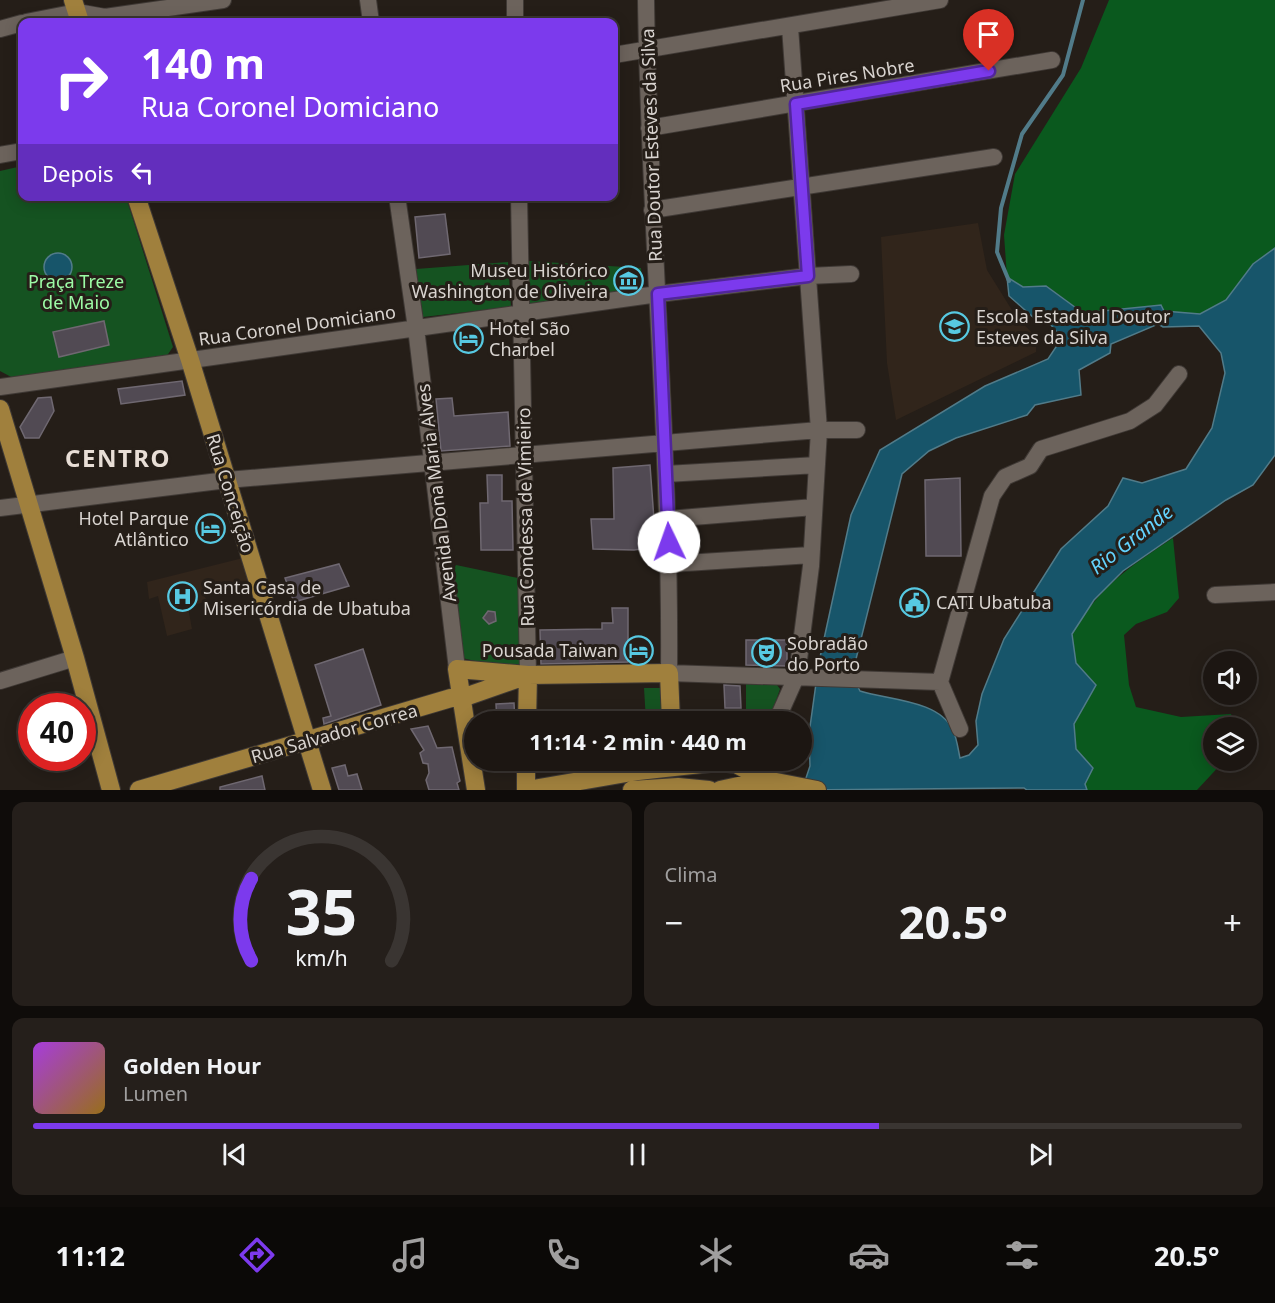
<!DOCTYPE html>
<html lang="pt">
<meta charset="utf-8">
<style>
:root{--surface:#1c1612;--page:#251f1b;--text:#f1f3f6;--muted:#a09f9f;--line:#3a3532;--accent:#7c3aed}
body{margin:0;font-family:"Noto Sans",sans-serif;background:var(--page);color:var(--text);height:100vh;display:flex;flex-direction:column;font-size:22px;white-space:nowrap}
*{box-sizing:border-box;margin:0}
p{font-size:20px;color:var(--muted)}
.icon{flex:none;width:33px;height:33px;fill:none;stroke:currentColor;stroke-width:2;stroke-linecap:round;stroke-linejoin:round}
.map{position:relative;height:790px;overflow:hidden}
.panel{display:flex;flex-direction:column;gap:12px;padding:12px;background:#0f0c0a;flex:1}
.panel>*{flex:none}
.hud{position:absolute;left:18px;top:18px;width:600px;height:183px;border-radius:12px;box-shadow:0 3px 15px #0003,0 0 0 2px var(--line);background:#7c3aed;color:#fff;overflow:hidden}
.fabs{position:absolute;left:1203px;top:651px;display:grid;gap:12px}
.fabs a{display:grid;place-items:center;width:54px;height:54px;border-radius:50%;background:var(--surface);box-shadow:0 3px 15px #0003,0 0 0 2px var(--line);font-size:30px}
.speed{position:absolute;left:18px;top:693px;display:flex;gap:12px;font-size:30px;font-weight:700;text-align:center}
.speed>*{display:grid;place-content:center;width:78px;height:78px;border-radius:50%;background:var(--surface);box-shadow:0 3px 15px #0003,0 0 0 2px var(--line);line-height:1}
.speed .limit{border:9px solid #d22;background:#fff;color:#111}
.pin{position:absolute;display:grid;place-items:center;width:51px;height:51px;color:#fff;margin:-62px -26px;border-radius:50% 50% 50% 0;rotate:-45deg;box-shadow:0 0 6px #0007}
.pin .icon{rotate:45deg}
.me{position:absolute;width:66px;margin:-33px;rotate:357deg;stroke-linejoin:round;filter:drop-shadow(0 0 4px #0008)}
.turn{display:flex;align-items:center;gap:21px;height:126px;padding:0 24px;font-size:27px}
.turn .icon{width:78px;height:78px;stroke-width:2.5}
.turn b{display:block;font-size:42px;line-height:51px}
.then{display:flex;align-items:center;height:57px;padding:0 24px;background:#0003;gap:12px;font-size:22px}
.big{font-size:45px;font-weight:700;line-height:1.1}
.panel .card{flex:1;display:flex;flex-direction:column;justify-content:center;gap:9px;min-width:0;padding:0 21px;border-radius:12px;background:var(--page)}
.panel .dial{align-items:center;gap:0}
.dial svg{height:156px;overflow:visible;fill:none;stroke:var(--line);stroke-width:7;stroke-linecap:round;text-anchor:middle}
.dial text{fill:var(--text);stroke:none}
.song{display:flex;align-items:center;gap:18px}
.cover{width:72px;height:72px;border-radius:9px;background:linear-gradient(135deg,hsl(280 70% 55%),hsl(40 70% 35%))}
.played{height:6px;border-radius:3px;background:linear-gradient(90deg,var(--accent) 70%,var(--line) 70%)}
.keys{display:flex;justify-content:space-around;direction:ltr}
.heat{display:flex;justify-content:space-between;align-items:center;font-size:33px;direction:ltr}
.panel .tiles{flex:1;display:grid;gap:12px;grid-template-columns:1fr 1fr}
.card:last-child{grid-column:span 2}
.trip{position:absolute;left:464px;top:711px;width:348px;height:60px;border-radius:30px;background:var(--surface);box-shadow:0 3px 15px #0003,0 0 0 2px var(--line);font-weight:700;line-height:60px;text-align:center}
.tab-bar{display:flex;height:96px;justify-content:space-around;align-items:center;background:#0b0907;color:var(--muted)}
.tab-bar .icon{width:42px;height:42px}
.tab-bar .on{color:var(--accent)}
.tab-bar b{font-size:27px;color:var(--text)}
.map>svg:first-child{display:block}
.built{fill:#31251b}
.green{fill:#155321}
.forest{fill:#0a591e}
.water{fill:#17556a;stroke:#517b89;stroke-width:1.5;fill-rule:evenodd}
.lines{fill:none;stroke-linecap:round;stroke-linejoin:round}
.stream{stroke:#517b89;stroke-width:4}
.building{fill:#514a53;stroke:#6f6871;stroke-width:1.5}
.minor-casing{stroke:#3f3935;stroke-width:18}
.major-casing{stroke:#3f3935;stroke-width:20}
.minor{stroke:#6c635c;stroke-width:16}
.major{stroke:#a0803d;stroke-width:18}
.route-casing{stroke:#51269a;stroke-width:15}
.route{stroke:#7c3aed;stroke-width:10}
.labels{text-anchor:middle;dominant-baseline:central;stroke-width:6;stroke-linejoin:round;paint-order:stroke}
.street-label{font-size:18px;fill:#d9d4d0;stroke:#251e18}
.poi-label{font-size:18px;fill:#d9d4d0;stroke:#251e18;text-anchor:start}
.park-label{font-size:18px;fill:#9cfba5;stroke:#251e18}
.water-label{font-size:20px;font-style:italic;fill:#62d2fc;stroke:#251e18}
.district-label{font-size:24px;font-weight:bold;letter-spacing:1.5px;fill:#e8ded6;stroke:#251e18}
</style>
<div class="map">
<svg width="1275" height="790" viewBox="0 0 1275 790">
<rect width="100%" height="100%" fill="#251e18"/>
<!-- built -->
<path class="built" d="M978 223 987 270 1015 315 1036 337V352L896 420 887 363 881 237Z
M243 558 249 581 204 595 207 601 188 607 192 629 167 636 158 596 149 599 147 582Z"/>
<!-- green -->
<path class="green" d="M22 166V196L126 197 173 347 166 357 15 379 0 371V171Z
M529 261 641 268 643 290 528 307Z
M508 262 511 307 423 317 416 269Z
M456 565 518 578 521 664 514 670 462 658 454 569Z
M774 681 780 689 769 721 746 722V682Z
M644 688H660L662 721H646Z"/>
<!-- forest -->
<path class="forest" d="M1109 0H1275V248L1253 264 1226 300 1200 314 1164 311 1160 305 1083 313 1047 286 1023 287 1007 277 1004 235 1015 174 1081 68Z
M1173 538 1179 598 1167 612 1136 624 1124 635 1129 685 1136 707 1181 717 1231 714 1235 727 1214 728V760L1224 761 1197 790H1087L1085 784 1093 768 1076 749 1074 724 1096 685 1076 663 1071 634C1103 584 1125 570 1173 538Z"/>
<!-- water -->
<path class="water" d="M1275 248V455L1253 485 1226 500 1123 571 1094 600 1072 634 1076 663 1096 685 1074 724 1076 749 1093 768 1085 784 1087 790H1027L1024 788 802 790 810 766 809 734 819 662 851 515 880 450 985 386 1048 359 1062 338 1051 325 1033 317 1009 296 1007 277 1023 287 1046 286 1083 313 1161 305 1164 311 1200 314 1226 300 1253 264ZM1158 324 1163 327 1199 326 1221 353 1225 373 1212 428 1186 469 1142 483 1123 478 1108 506 1061 549 1004 639 982 694 976 721 978 745 969 755 960 758C958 749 957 739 953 730 939 700 888 700 860 691L856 683 855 663 902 474 929 451 956 438 1027 415 1035 405 1081 395 1079 370 1110 353 1111 344Z
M44 267a14 14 0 1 1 28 0a14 14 0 1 1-28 0Z"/>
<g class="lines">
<!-- stream -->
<path class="stream" d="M1009 281 997 252 1001 208 1022 134 1063 75 1083 0"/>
</g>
<!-- building -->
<path class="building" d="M445 214 450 254 419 258 415 217Z
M104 321 109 345 59 357 53 332Z
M182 381 185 395 121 404 118 389Z
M51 397 54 411 39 438H25L20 427 38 398Z
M452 398 454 416 508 412 510 446 441 451 436 399Z
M650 465 656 547 634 550 593 549 591 519H614L613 468Z
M487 475H502V501H512L513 550H481L480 503H488Z
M960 478 961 556H926L925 480Z
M339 564 349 586 294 602 285 578Z
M612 608H628V662L541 664 540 630 602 629V623H613Z
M488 611 495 612 496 621 489 624 483 618Z
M746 640H787V666L746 665Z
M363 649 381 705 324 724 323 718 331 716 315 665Z
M724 685 740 686 741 708H725Z
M514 703 515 722H497L496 704Z
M428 726 437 748 452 747 460 781 457 783 459 790H429L426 780 429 773 428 764 423 763 420 753 424 750 411 729Z
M345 765 348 776 357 774 362 790H339L332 768Z
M262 776 265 790H220V787Z"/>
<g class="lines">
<defs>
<path id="minor" d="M368 0 371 22
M515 0V22
M646 0C649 225 671 448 669 673L940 682
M26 22 77 12 105 17 223 0
M0 29 22 23
M614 55 940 0
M649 128 1052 60
M0 155 22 151
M397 196 416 328 457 669
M519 196 528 675
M652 210 994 157
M0 387 658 294 808 276 851 274
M666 474 817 465
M0 508 227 480 819 430H857
M668 519 814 507
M670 564 811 555
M1215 595 1275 592
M0 681 75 658
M940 682 992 496 1005 477 1030 466 1041 449 1130 421 1155 405 1179 374
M940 682 960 729
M776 722 797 675 811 566 819 430 790 27"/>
<path id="major" d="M73 0 80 22
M136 196 190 360 322 790
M0 409 75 658 111 790
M527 722 528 675
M139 790 451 698H462L528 675
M476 790 457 669 528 675 669 673 671 722
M526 790V760
M527 790 638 771 719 762 736 764 766 780
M632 790 678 787 709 790
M720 790 766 780 817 790"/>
</defs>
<!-- minor casing -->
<use href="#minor" class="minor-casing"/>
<!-- major casing -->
<use href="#major" class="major-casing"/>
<!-- minor -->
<use href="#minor" class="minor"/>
<!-- major -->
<use href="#major" class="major"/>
</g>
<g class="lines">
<defs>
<path id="route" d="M669 542 658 294 808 276 796 104 989 71"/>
</defs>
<!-- route casing -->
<use href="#route" class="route-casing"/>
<!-- route -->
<use href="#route" class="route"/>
</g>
<!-- icons -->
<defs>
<symbol id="museum-ring" viewBox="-11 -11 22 22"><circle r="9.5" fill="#251e18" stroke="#57c9e2" stroke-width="1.5"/><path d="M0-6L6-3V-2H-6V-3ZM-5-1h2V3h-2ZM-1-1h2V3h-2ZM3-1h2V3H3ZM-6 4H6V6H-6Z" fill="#57c9e2"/></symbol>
<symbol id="school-ring" viewBox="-11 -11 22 22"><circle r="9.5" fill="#251e18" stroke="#57c9e2" stroke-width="1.5"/><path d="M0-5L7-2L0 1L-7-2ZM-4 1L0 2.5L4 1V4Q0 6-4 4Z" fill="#57c9e2"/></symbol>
<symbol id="hotel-ring" viewBox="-11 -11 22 22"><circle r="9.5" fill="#251e18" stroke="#57c9e2" stroke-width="1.5"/><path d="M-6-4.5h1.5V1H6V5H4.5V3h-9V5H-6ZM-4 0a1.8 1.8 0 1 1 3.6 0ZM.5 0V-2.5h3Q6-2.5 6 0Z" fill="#57c9e2"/></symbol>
<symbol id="hospital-ring" viewBox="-11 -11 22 22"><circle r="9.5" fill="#251e18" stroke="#57c9e2" stroke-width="1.5"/><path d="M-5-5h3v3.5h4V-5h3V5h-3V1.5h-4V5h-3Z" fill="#57c9e2"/></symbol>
<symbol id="civic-ring" viewBox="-11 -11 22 22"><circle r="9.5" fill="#251e18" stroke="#57c9e2" stroke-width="1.5"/><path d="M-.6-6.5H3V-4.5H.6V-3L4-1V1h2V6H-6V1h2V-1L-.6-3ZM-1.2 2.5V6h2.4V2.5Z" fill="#57c9e2"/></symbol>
<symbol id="theatre-ring" viewBox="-11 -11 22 22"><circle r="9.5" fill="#251e18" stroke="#57c9e2" stroke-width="1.5"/><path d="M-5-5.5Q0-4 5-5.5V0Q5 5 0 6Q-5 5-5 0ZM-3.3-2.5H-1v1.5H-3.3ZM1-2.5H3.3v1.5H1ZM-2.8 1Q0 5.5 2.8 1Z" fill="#57c9e2"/></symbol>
</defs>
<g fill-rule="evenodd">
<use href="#museum-ring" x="612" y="264" width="33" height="33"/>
<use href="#school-ring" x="938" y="310" width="33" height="33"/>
<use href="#hotel-ring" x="452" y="322" width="33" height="33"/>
<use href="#hotel-ring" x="194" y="512" width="33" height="33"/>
<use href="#hospital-ring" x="166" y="580" width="33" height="33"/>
<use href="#civic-ring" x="898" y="586" width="33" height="33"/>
<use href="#hotel-ring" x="622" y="634" width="33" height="33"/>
<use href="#theatre-ring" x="750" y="636" width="33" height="33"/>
</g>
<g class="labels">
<!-- street labels -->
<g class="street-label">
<text transform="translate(847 75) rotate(-9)">Rua Pires Nobre</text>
<text transform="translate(651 145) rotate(-92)">Rua Doutor Esteves da Silva</text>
<text transform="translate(297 325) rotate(-8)">Rua Coronel Domiciano</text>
<text transform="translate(231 493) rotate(73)">Rua Conceição</text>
<text transform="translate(436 493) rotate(-97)">Avenida Dona Maria Alves</text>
<text transform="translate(525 517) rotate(-91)">Rua Condessa de Vimieiro</text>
<text transform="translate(334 733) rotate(-16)">Rua Salvador Correa</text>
</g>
<!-- poi labels -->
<g class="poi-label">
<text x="608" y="270" text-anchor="end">Museu Histórico<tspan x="608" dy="21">Washington de Oliveira</tspan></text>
<text x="976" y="316">Escola Estadual Doutor<tspan x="976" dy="21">Esteves da Silva</tspan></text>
<text x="489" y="328">Hotel São<tspan x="489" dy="21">Charbel</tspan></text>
<text x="189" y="518" text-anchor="end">Hotel Parque<tspan x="189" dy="21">Atlântico</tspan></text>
<text x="203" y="587">Santa Casa de<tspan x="203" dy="21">Misericórdia de Ubatuba</tspan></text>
<text x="936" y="602">CATI Ubatuba</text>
<text x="787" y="643">Sobradão<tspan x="787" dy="21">do Porto</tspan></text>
<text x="618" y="650" text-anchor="end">Pousada Taiwan</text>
</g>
<!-- park labels -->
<g class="park-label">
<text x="76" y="281">Praça Treze<tspan x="76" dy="21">de Maio</tspan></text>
</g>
<!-- water labels -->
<g class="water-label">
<text transform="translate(1131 539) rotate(-38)">Rio Grande</text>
</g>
<!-- district labels -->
<g class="district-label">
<text x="118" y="457">CENTRO</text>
</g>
</g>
</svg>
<div class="fabs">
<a><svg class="icon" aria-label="sound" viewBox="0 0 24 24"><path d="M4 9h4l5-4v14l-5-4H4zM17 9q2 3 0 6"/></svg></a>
<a><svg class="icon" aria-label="layers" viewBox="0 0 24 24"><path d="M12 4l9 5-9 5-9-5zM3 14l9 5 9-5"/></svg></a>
</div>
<div class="speed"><div class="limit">40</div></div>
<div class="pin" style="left:989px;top:71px;background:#d93025"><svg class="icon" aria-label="arrive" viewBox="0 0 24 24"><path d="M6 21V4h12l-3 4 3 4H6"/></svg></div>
<svg class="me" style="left:669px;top:542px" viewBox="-20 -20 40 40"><circle r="19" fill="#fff"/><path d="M0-13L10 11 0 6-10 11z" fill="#7c3aed"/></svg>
<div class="trip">11:14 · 2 min · 440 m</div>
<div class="hud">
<div class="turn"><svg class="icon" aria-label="right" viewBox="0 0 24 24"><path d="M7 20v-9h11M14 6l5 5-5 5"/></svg><div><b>140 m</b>Rua Coronel Domiciano</div></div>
<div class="then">Depois<svg class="icon" aria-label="left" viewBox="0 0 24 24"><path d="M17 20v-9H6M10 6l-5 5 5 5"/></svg></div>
</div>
</div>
<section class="panel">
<div class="tiles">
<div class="card dial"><svg viewBox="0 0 100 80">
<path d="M14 69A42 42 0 1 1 86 69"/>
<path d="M14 69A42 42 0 0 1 14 27" stroke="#7c3aed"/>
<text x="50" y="56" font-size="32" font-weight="700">35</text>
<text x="50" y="72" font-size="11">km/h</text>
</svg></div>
<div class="card"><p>Clima</p>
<div class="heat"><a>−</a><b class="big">20.5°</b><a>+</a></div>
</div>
<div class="card">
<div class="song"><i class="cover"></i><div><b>Golden Hour</b><p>Lumen</p></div></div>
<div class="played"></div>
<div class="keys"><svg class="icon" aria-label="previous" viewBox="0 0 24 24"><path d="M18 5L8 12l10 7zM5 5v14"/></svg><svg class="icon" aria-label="pause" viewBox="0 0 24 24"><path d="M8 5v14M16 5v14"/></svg><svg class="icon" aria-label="next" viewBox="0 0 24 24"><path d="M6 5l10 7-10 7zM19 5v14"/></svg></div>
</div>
</div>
</section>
<nav class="tab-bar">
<b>11:12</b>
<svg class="icon on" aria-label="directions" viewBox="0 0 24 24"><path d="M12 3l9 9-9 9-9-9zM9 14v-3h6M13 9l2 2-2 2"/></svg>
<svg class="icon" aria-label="music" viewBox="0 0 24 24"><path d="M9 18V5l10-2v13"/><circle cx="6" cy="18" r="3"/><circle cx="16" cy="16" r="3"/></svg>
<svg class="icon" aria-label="phone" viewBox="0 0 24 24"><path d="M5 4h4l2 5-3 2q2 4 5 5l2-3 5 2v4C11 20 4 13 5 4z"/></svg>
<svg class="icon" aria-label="climate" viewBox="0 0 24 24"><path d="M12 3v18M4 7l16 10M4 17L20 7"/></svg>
<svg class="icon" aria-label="car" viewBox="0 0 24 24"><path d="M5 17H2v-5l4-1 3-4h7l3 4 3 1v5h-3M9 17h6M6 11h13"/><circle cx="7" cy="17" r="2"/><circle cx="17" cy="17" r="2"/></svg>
<svg class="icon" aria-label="filters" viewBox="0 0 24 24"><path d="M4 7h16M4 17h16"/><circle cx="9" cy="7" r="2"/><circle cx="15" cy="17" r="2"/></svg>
<b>20.5°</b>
</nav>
